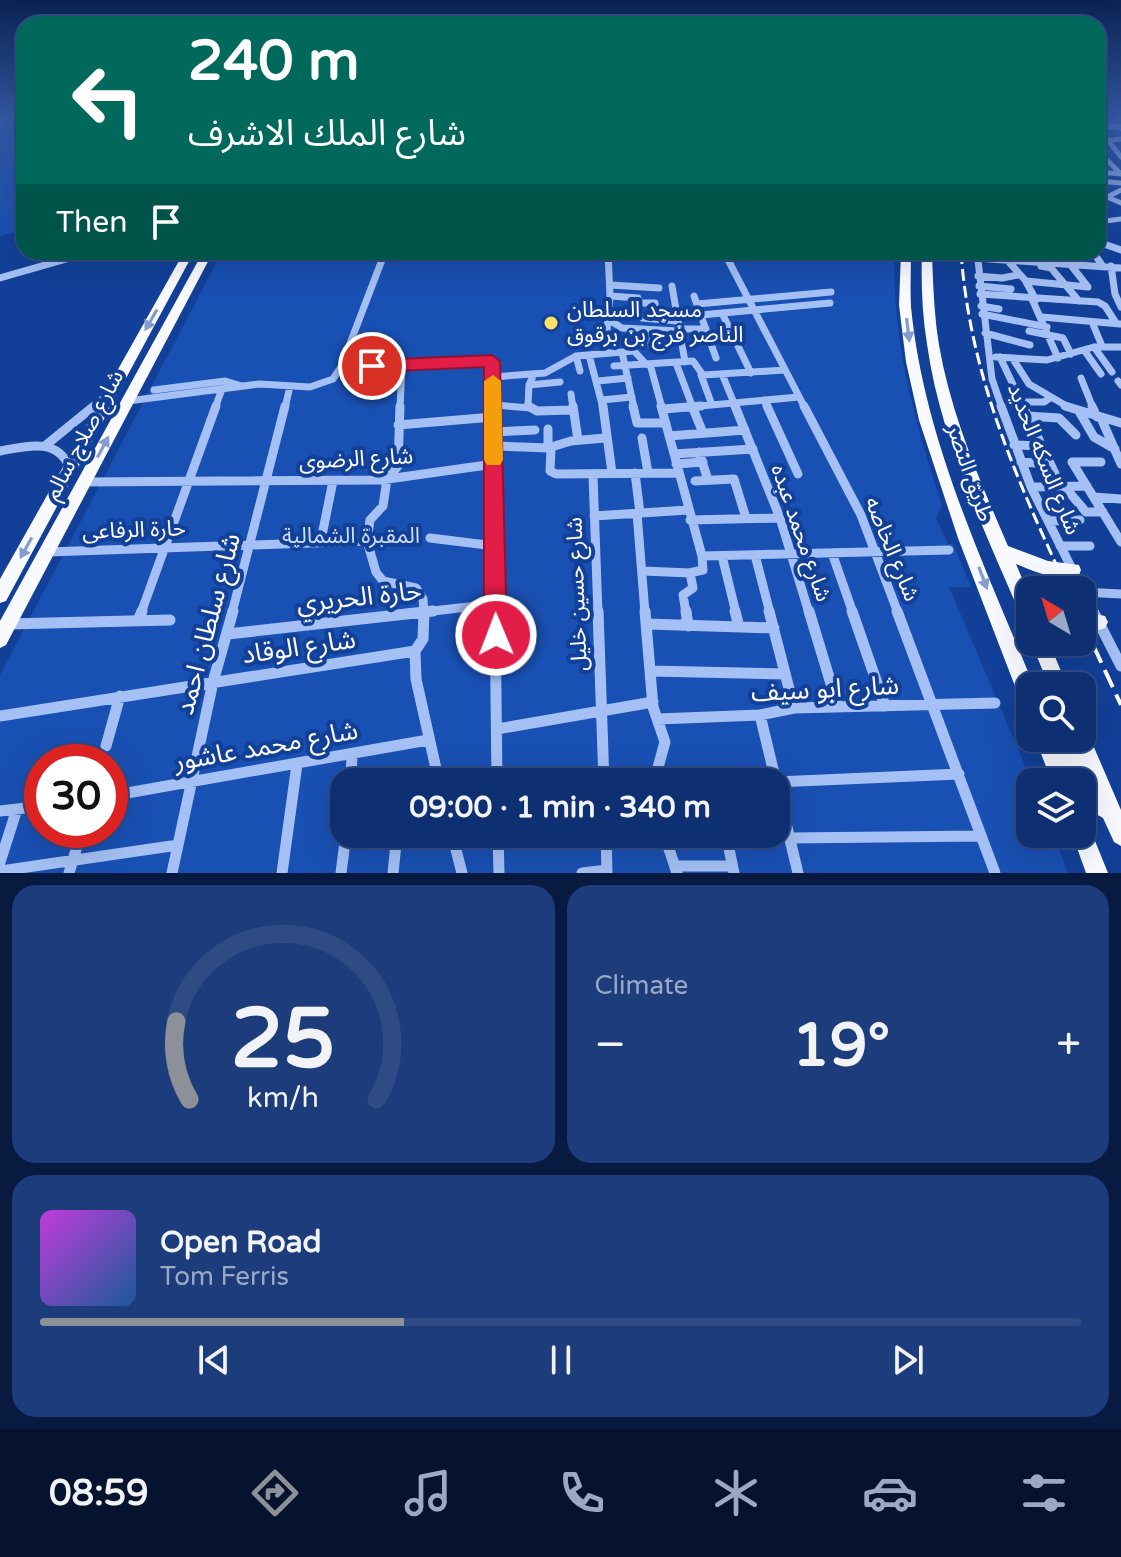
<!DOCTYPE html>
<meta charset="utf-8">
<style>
:root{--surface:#0e3073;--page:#1c3c7b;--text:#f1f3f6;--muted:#9ba9c4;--line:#2e4b85;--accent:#8c9099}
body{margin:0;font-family:"Varela Round","Noto Sans Arabic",sans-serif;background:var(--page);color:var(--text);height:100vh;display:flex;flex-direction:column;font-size:30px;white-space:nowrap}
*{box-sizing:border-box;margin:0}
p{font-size:26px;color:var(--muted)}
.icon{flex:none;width:44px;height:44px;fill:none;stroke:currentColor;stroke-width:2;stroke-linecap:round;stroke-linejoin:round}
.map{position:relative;height:873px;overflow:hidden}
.side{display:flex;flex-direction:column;gap:12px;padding:12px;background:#081a3f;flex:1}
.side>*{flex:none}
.guide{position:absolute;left:16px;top:16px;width:1090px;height:244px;border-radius:24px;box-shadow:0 8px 32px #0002,0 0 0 2px var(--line);background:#00695c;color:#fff;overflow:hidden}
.needle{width:52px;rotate:322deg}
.fabs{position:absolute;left:1016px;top:576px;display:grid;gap:16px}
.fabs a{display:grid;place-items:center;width:80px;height:80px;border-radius:16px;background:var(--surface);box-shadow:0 8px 32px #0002,0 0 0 2px var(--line);font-size:40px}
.speed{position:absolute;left:24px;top:744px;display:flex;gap:16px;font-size:40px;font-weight:700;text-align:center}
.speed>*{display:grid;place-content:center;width:104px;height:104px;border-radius:50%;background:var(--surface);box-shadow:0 8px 32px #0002,0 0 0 2px var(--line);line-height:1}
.speed .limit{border:12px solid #d22;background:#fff;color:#111}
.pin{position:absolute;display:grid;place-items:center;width:68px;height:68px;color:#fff;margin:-34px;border:4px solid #fff;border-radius:50%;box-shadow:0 2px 8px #0007}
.me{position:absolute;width:88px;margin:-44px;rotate:359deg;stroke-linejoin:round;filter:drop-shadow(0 0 6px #0008)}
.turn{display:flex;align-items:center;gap:28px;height:168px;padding:0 40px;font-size:36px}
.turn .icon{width:104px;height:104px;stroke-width:2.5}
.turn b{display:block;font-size:56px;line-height:68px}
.then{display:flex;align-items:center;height:76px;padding:0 40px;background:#0003;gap:16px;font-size:30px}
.big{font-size:60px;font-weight:700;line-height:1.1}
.side .widget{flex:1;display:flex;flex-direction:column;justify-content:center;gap:12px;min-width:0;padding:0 28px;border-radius:24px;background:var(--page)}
.side .dial{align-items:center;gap:0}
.dial svg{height:208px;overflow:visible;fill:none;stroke:var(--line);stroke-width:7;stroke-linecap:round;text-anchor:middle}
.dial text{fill:var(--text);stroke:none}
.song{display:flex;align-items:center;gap:24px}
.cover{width:96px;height:96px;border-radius:12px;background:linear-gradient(135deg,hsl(290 70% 55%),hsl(210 70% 35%))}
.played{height:8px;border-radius:4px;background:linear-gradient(90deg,var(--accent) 35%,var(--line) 35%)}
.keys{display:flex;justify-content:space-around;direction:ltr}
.heat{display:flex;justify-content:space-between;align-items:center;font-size:44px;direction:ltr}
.side .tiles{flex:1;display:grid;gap:12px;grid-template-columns:1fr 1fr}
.widget:last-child{grid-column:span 2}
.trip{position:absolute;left:330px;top:768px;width:460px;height:80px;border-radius:24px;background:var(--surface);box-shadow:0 8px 32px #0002,0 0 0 2px var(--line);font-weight:700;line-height:80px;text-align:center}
.dock{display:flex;height:128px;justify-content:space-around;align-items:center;background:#06132e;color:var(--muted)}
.dock .icon{width:56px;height:56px}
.dock .selected{color:var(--accent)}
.dock b{font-size:36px;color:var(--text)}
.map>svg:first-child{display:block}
.green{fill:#1950b3;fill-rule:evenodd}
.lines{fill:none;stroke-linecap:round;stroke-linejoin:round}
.minor-tunnel{stroke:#365da8;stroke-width:11;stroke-dasharray:11 6;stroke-linecap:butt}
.minor-far3{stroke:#a4c0f4;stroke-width:5}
.minor-far2{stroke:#a4c0f4;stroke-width:7}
.minor-far1{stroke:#a4c0f4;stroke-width:9}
.minor{stroke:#a4c0f4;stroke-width:11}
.tertiary{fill:#a4c0f4;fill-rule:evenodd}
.secondary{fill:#d3e1fd;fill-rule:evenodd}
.trunk{fill:#f8faff;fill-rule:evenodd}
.rail-far1{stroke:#fff;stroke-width:3;stroke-dasharray:12 5;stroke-linecap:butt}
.rail{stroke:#fff;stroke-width:4;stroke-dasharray:19 8;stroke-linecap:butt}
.oneway{fill:#859dcc}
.route{fill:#e11d48;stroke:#92132f;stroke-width:2}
.slow{fill:#f59e0b}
.poi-dot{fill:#ffe166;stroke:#124099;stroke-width:3}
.labels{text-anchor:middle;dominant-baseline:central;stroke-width:8;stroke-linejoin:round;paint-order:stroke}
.poi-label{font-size:22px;fill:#fff;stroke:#124099;text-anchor:start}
.street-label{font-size:22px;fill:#fff;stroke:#124099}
.park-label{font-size:22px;fill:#ccdefd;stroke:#124099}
.near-street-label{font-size:26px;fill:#fff;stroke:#124099}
</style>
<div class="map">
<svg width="1121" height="873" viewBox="0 0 1121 873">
<rect width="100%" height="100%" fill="#124099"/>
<!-- green -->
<path class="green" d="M24 121V230L0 236V124Z
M222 252H895C891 340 915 422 942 505L936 518 948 544H953L971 587H949L1032 782 1030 834H1053L1068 873H0V675ZM42 762H110V830H42ZM344 782H776V834H344Z"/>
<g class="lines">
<!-- minor-tunnel -->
<path class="minor-tunnel" d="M102 762 106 746"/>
<!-- minor-far3 -->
<path class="minor-far3" d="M1108 140 1121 157
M1098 142 1121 139
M1107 160 1120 173
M1098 172 1121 174
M1098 181 1121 183
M1098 193 1121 203
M1098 202 1121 190
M1098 222 1121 219
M1098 230 1102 232
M1098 242 1110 246"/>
<!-- minor-far2 -->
<path class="minor-far2" d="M1104 244 1121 250
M724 252 805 408
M977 252 992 379 1002 408
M1065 252H1081
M1093 252 1102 265
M976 258 1121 268
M1007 260 1025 280 1036 300
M1041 266 1051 268 1079 301
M1111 266 1115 294 1121 307
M978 276 1002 278 1018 275
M0 278 91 252
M1026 281 1088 287 1070 264
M610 285 659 288
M672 286 685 362
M979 286 1011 289
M980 294 1098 302 1105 306 1116 323
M610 296 638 298V314L642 318 677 321
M694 296 716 358
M1032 299 1058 358
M640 303H655V309
M697 304 831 292
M981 306 999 309
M722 313 751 373
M982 314 1047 327
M701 315 830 303
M1042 317 1120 324
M609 320 622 328 679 331
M1092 322 1102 346
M678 329H706
M649 330 651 345
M1029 331 1063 338 1071 354
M985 333 1030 345
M1094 347 1112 372
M1084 350 1101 374
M622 352 634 408
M605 353 610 296 608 252
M589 355 603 408
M576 356 580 371
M996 357 1047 360 1094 347H1121
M1000 357 1024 408
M1013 359 1029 384 1070 408
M676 363 693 408
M650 364 662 408
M614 366 693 361 703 375 785 370
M341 367 492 361 493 408
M722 374 736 408
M701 375 712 405
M493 377 545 373 576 356 634 351 646 364
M1081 378 1093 408
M598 381 628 378
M1118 381 1121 385
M529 385 560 382
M154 390 225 381 242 386
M571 394 573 408
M602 400 632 397
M764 400 768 408
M128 401 259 384 310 387 333 379 341 367 385 252
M1020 402H1044L1050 398
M493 405 531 408
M528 405 529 385 534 374
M92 408 107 395
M215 408 222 389
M285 408 290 386
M400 408 402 364
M678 408 799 397"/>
<!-- minor-far1 -->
<path class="minor-far1" d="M493 406 495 613
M528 406 537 411 573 410
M573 406 578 440
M603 406 612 473
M633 406 637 423H666
M661 406 702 556
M692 406 703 433
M735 406 780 518 809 613
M767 406 798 474
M804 406 861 515 898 613
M1001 406 1031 487 1094 613
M1023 406 1057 478 1086 512H1103
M1065 406 1121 423
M1092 406 1097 417
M663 409 701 406
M1080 413 1094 437 1115 449
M1027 416 1059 418 1076 435
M1101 418 1121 464
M398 425 493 417
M548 429V448
M493 432 535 430
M669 436 745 430
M642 438 648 473
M46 445 94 406
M1014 445 1041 446
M494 446 548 448 571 441 605 438
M551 448 550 471 556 474 679 473
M0 451C27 446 57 437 70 468
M699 452 708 480
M674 454 753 449
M1021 462 1050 464
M1101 462H1072L1121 542
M676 464 703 462
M635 473 640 513
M593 476 598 613
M695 481 734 479 746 518
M84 482 381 480 494 464
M1031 487 1087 486
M1094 497 1121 499
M637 513 645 613
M594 516 688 510
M690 520 780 518
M1048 521 1080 520
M430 538 495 546
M321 540 333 481
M367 541 376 572 383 581 416 588 423 599 424 613
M367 541 370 520 383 506 387 479 398 466 400 406
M1060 546H1090
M48 552 367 541
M832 553 853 613
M755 555 770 613
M722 556 736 613
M643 571 690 573 693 588 683 595 686 613
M689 573 703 570 702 556 949 550
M1083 592 1121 594
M141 613 216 406
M232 613 285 406
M415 613 495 604"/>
<!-- minor -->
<path class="minor" d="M424 611 423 639 415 651 416 679 439 782
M495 611 497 782
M598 611 604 782
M645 611 653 707 665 742 654 782
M686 611 688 626
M735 611 739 627
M769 611 794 708
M809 611 838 707
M852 611 885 706
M897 611 995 873
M1093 611 1121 666
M138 621 142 611
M9 624 170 620
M647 624 774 628
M228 634 433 611
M651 671 785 674
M760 715 798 873
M0 716 415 651
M658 719 760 715 794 708 995 703
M497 729 653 702
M106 746 120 696
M351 782 352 754
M776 782 959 774
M110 796 428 740
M0 811 42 806
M452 834 462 873
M498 834 499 873
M606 834 607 873
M664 834 677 873
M726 834 734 873
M790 838 981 836
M556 840 606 835
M0 862 17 809
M676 866H732
M0 871 178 845
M69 873 82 830
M172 873 213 682 233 611
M282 873 297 764
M341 873 346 834
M393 873 397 834
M582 873 607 870"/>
<!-- tertiary -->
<path class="tertiary" d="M0 118H14L0 122Z
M1113 118H1121V121L1114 119Z
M1098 123 1121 127V131L1098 127Z"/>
<!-- secondary -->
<path class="secondary" d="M1098 120 1121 124V128L1098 124Z"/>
<!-- trunk -->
<path class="trunk" d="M184 252H194L6 601 0 603V579Z
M203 252H213L6 645 0 648V621Z
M901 252H911C911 270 910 289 911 307 924 440 984 564 1034 686H1030V709L1023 707 958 538 919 420 906 362 899 305Z
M922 252H932C933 283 934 314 939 345 951 415 980 481 1008 546L1048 561 1079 565 1081 570 1079 575C1057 582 1036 572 1016 564L1030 597V625L1024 623C987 536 940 439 927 344 922 313 921 283 922 252Z
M1082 611 1105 616 1108 622 1105 628 1099 630 1082 627Z
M1031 642H1049L1067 686H1049Z
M1082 729 1087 731 1121 810V846L1114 842 1103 818 1094 813 1082 815V795L1093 792 1084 771 1069 774 1072 782H1052L1035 738H1055C1058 747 1062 754 1073 754L1070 738H1082Z
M1082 822 1089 826 1108 873H1086L1072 834H1082Z"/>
<!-- rail-far1 -->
<path class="rail-far1" d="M961 252C970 376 1016 478 1068 590"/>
<!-- rail -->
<path class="rail" d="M1082 621 1121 705"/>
</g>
<!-- one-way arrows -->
<defs><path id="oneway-solid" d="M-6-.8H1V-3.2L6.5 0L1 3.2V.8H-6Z" transform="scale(2)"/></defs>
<g class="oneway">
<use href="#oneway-solid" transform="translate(151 320) rotate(120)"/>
<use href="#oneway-solid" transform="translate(908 330) rotate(83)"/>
<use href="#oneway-solid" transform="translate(103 447) rotate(-62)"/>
<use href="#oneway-solid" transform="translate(26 548) rotate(119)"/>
<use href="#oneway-solid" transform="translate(983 578) rotate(69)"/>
</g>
<!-- sky -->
<linearGradient id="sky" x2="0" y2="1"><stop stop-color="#0a2354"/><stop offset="0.49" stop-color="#3359a2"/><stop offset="1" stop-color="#3359a2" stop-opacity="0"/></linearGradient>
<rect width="1121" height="240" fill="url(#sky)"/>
<!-- route -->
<path class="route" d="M492 355 500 361 507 635 504 643 496 646 488 643 484 635V367L372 372 363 366 372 360Z"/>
<!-- slow -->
<path class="slow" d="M493 375 501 381 503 460 500 465H487L484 460V381Z"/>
<!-- markers -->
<circle class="poi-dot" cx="551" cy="323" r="8"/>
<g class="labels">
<!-- poi labels -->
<g class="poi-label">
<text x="567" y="310">مسجد السلطان<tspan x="567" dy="25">الناصر فرج بن برقوق</tspan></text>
</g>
<!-- street labels -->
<g class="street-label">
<text transform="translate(84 435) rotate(-62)">شارع صلاح سالم</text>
<text transform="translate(356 459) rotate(-3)">شارع الرضوى</text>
<text transform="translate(1044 459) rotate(68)">شارع السكه الحديد</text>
<text transform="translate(970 473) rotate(71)">طريق النصر</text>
<text transform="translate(134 530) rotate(-2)">حارة الرفاعى</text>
<text transform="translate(801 533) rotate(71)">شارع محمد عبده</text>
<text transform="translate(892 549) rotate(68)">شارع الخاصه</text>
<text transform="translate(577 594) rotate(-92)">شارع حسين خليل</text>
</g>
<!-- park labels -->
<g class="park-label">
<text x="351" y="536">المقبرة الشمالية</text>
</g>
<!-- near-street labels -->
<g class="near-street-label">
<text transform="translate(359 597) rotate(-6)">حارة الحريري</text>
<text transform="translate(208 624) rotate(-75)">شارع سلطان احمد</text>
<text transform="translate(299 647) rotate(-8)">شارع الوقاد</text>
<text transform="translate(825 689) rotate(-3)">شارع ابو سيف</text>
<text transform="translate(266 746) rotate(-10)">شارع محمد عاشور</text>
</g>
</g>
</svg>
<div class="fabs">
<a><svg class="needle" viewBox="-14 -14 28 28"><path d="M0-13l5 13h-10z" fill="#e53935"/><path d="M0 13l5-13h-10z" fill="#9ba9c4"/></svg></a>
<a><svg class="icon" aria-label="search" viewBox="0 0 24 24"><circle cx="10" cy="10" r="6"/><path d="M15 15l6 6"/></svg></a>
<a><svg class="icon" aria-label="layers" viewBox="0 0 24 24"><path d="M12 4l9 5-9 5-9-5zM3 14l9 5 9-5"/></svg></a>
</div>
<div class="speed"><div class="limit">30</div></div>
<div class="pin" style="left:372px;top:366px;background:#d93025"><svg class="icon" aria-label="arrive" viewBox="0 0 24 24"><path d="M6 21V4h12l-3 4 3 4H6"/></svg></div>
<svg class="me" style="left:496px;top:635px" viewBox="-20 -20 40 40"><circle r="17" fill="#e11d48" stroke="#fff" stroke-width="3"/><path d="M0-11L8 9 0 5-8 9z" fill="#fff"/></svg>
<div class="trip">09:00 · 1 min · 340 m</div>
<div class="guide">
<div class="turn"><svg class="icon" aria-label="left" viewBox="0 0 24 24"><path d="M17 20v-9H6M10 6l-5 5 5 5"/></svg><div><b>240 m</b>شارع الملك الاشرف</div></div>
<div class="then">Then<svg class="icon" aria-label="arrive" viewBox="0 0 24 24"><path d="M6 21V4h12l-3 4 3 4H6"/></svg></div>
</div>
</div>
<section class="side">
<div class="tiles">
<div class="widget dial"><svg viewBox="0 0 100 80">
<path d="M14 69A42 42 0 1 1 86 69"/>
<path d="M14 69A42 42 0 0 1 9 39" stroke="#8c9099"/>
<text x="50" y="56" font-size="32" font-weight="700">25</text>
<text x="50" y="72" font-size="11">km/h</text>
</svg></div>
<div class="widget"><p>Climate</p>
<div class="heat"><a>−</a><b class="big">19°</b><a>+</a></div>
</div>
<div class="widget">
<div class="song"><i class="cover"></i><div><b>Open Road</b><p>Tom Ferris</p></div></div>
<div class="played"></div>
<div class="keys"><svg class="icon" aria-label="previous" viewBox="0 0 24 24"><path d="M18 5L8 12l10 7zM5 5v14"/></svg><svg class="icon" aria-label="pause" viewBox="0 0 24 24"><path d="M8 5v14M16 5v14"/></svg><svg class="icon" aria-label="next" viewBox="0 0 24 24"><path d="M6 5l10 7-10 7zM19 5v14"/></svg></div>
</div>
</div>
</section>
<nav class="dock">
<b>08:59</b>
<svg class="icon selected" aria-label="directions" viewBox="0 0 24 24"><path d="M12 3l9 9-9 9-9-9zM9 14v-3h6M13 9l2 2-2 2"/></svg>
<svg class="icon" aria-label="music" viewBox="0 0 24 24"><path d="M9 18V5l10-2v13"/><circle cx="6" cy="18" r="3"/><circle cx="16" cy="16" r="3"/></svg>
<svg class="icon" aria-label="phone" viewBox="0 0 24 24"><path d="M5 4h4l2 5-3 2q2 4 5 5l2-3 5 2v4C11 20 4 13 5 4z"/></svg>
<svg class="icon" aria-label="climate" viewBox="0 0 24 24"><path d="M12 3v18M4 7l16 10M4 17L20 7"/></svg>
<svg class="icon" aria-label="car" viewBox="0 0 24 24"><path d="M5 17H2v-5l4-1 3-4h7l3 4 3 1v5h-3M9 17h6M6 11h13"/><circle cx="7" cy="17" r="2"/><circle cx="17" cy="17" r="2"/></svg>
<svg class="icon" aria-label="filters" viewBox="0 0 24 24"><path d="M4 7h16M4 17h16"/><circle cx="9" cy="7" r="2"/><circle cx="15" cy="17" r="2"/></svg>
</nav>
